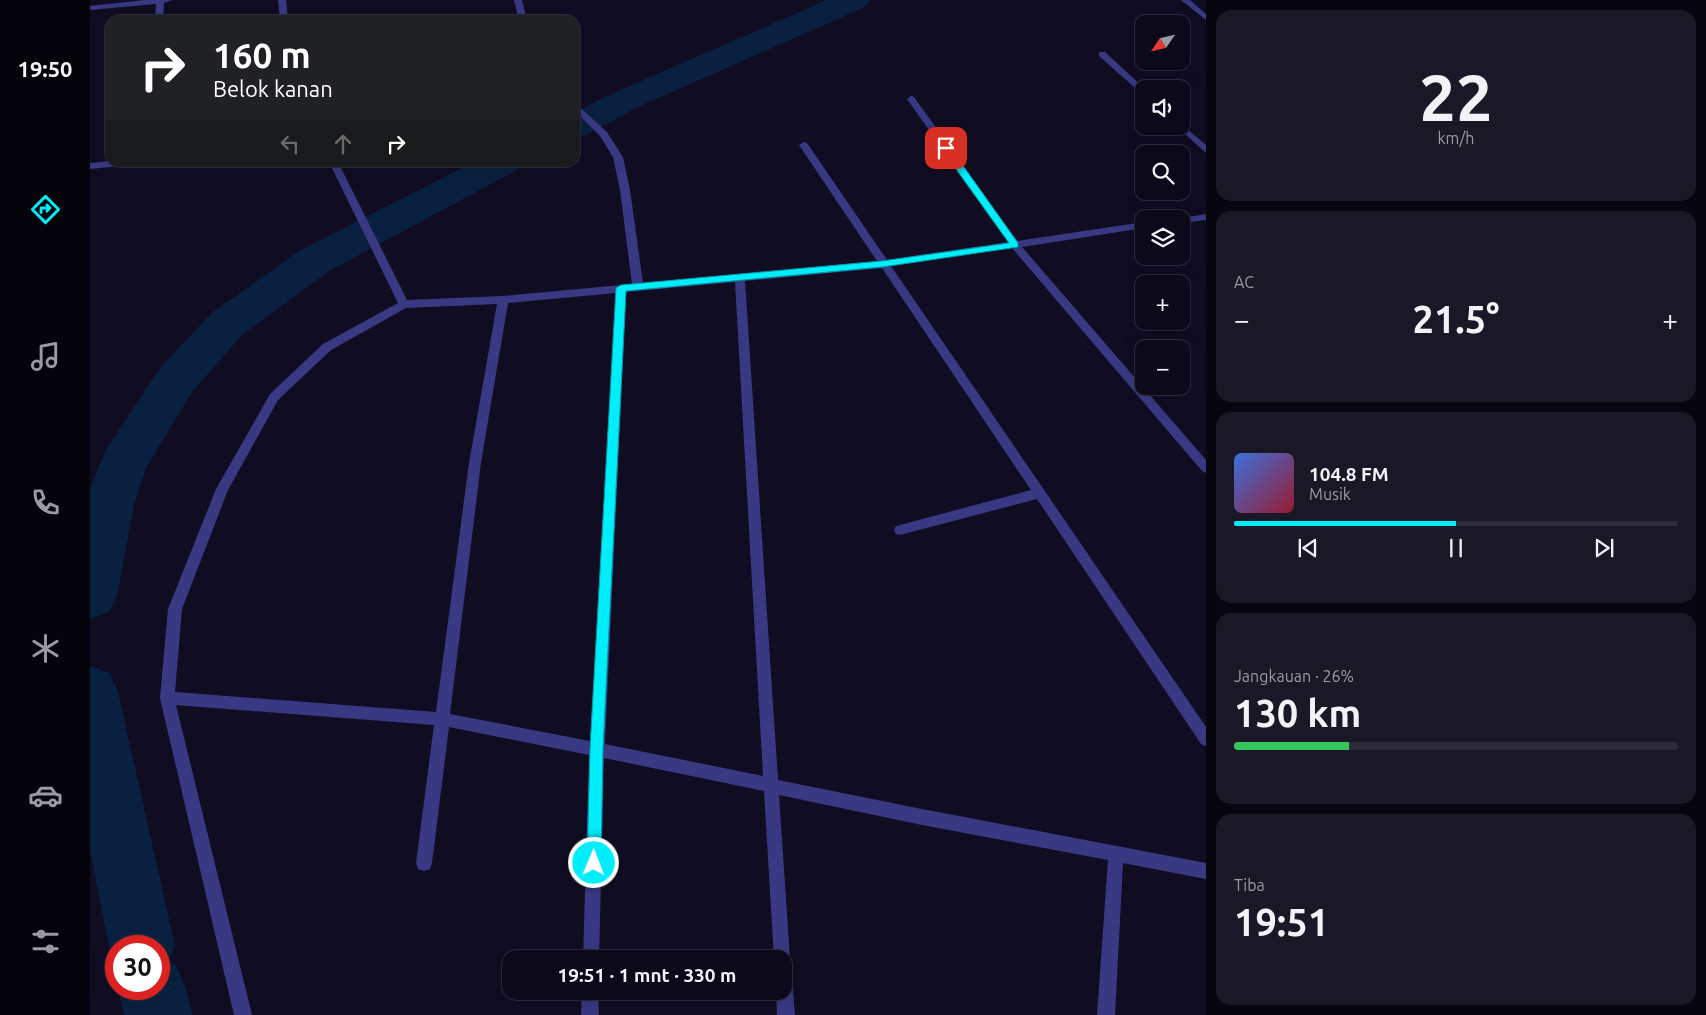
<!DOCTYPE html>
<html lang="id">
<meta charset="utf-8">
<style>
:root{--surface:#0c0a1a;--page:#1a1827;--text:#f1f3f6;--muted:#9a9aa2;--line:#2c2b39;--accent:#00edfa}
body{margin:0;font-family:Ubuntu,sans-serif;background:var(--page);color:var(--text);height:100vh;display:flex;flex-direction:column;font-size:19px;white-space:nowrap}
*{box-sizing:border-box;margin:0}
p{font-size:16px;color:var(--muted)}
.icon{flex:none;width:28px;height:28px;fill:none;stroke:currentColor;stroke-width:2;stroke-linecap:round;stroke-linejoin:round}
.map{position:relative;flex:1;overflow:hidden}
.sheet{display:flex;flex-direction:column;gap:10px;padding:10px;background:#07060e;width:500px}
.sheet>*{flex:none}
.hud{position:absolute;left:15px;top:15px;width:475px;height:152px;border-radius:15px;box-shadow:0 5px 20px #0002,0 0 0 1px var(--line);background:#202124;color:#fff;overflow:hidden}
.needle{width:32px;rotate:235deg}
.tools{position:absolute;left:1045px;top:15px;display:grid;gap:10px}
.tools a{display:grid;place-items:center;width:55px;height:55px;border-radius:10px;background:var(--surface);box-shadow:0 5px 20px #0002,0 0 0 1px var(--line);font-size:25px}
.speed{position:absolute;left:15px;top:935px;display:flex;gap:10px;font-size:25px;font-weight:700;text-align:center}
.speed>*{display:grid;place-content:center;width:65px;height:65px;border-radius:50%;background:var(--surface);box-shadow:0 5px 20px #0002,0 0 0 1px var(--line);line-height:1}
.speed .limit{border:8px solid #d22;background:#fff;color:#111}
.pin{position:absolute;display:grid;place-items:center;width:42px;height:42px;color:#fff;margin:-21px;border-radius:10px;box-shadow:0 2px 8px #0006}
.me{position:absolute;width:55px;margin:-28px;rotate:1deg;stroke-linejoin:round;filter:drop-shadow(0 0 4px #0008)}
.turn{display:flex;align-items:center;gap:18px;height:105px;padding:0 25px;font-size:22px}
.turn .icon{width:65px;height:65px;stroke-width:2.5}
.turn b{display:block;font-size:35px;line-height:42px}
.lanes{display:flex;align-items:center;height:48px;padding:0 25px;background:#0003;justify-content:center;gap:25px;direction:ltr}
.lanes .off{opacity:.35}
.big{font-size:38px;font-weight:700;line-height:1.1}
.sheet .widget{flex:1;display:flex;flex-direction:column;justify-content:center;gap:8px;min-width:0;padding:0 18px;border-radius:15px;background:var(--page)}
.sheet .dial{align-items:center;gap:0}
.dial b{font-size:65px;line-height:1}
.song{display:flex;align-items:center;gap:15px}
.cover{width:60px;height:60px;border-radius:8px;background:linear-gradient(135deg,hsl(220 70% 55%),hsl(350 70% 35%))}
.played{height:5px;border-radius:2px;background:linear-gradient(90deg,var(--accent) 50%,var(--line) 50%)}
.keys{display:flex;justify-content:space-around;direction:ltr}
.heat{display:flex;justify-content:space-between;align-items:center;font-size:28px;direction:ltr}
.charge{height:8px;border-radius:4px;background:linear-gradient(90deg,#34c759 26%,var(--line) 0)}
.trip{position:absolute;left:412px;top:950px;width:290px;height:50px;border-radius:15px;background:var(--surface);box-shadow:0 5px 20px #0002,0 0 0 1px var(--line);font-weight:700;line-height:50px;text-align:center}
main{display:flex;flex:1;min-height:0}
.tabs{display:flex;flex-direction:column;width:90px;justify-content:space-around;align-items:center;background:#05040a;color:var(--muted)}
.tabs .icon{width:35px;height:35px}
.tabs .selected{color:var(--accent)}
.tabs b{font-size:22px;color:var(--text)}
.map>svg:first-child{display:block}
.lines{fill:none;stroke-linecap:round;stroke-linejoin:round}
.river{fill:#092040;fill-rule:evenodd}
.minor{fill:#383982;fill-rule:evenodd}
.route{fill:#00edfa;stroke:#009aa2}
</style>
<main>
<nav class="tabs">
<b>19:50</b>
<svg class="icon selected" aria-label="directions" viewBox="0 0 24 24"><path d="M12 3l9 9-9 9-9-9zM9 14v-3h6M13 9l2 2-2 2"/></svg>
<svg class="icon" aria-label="music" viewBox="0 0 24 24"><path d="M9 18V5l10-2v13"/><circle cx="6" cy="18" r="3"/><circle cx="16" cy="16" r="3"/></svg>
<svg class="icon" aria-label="phone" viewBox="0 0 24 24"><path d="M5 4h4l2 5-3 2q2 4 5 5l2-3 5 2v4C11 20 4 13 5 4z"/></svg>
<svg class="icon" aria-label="climate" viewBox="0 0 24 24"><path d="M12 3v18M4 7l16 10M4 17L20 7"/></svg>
<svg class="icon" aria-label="car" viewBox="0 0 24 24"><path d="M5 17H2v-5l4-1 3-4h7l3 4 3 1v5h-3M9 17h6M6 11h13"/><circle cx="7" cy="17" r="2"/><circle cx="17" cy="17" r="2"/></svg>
<svg class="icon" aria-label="filters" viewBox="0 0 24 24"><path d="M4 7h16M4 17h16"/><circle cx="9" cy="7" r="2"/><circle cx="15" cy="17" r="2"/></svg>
</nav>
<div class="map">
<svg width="1116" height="1015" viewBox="0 0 1116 1015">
<rect width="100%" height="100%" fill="#100d23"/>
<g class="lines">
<!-- river -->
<path class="river" d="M737 0H780L775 7 550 106 498 134 485 137V112L526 92Z
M384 162H432L427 170 241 270 153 334 102 392 56 468 44 505 27 596 19 612 0 619V488L16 450 70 368 123 312 211 250Z
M0 666 20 673 28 692 85 946 78 962 86 965 96 989 102 1015H34L28 989H69V946H26V963L19 946 0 851Z"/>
<!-- minor -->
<path class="minor" d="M55 0H82L74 3 73 20H65L66 4 0 10V6Z
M188 0H196L198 20H190Z
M424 0H432L437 20H429Z
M1091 0H1100L1116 14V20Z
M1009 52H1015L1055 89 1054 96 1009 56Z
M821 96 824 97 927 241 1054 222V228L932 247 1116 460V473L1112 471 922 248 801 266 1116 727V746L1111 744 947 499 810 535 806 534 804 530 806 526 810 525 941 490 792 268 655 281 688 780 832 809 1116 863V879L1033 863 1025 1015H1007L1018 860 832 825 689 795 700 959 698 965 694 967V959H684L674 791 514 758 509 959H493L499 755 359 727 342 863 340 869 334 871 328 869 326 863 344 725 86 705 162 1015H144L70 698 78 609 126 489 180 394 233 344 308 303 239 162H248L317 300 413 296 542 284 530 190 523 157 510 136 485 111V103L517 132 533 157 540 190 553 283 787 261 709 145 714 142 717 143 797 260 918 242 817 99ZM645 282 673 776 515 744 536 292ZM526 293 500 741 360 714 391 463 418 303ZM407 304 379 463 346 712 85 692 92 609 138 490 188 400 241 350 316 308Z
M1091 124 1116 145V153L1086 126H1091Z
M20 161V162H44L40 165 0 169V163Z
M1116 214V220L1091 223V219H1087Z
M694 972 700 974 702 980 705 1015H687L686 991H694Z
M492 991H508L509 1015H491Z"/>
</g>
<!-- route -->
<path class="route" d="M853 146H859L928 243V247L792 267 536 291 513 749 511 863 509 868 504 871 499 868 497 863 500 749 526 288 531 285 792 261 919 243 851 148Z"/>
</svg>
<div class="tools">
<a><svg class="needle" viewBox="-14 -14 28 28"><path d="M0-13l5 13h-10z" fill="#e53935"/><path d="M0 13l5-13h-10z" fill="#9a9aa2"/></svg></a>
<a><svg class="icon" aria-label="sound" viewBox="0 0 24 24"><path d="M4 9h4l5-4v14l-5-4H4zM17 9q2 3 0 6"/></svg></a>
<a><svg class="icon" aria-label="search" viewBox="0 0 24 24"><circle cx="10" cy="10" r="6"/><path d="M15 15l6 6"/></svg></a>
<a><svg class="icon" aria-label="layers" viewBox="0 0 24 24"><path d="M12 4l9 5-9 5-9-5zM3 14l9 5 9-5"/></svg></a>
<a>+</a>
<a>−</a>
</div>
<div class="speed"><div class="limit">30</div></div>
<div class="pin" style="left:856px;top:148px;background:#d93025"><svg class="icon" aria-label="arrive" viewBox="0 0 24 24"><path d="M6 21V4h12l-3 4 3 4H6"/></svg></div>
<svg class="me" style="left:504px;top:863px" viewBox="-20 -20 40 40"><circle r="17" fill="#00edfa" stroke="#fff" stroke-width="3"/><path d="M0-11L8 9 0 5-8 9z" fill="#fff"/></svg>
<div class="trip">19:51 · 1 mnt · 330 m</div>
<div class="hud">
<div class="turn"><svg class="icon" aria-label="right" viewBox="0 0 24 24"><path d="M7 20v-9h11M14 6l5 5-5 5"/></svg><div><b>160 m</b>Belok kanan</div></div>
<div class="lanes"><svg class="icon off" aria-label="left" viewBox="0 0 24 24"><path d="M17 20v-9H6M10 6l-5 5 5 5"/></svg><svg class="icon off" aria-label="ahead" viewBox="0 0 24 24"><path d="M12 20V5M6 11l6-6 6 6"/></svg><svg class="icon" aria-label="right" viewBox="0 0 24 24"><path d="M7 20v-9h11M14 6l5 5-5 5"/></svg></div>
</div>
</div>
<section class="sheet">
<div class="widget dial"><b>22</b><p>km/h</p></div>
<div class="widget"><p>AC</p>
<div class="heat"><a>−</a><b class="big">21.5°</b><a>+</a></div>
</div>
<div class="widget">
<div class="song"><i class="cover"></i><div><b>104.8 FM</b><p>Musik</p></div></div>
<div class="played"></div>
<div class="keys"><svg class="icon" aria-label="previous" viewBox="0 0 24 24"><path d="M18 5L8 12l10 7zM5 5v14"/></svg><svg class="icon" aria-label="pause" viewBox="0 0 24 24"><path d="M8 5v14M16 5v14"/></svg><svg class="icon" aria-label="next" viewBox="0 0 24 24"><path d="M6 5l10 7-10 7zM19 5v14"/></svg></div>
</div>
<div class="widget"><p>Jangkauan · 26%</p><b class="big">130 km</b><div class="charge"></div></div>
<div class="widget"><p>Tiba</p><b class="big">19:51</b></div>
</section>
</main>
